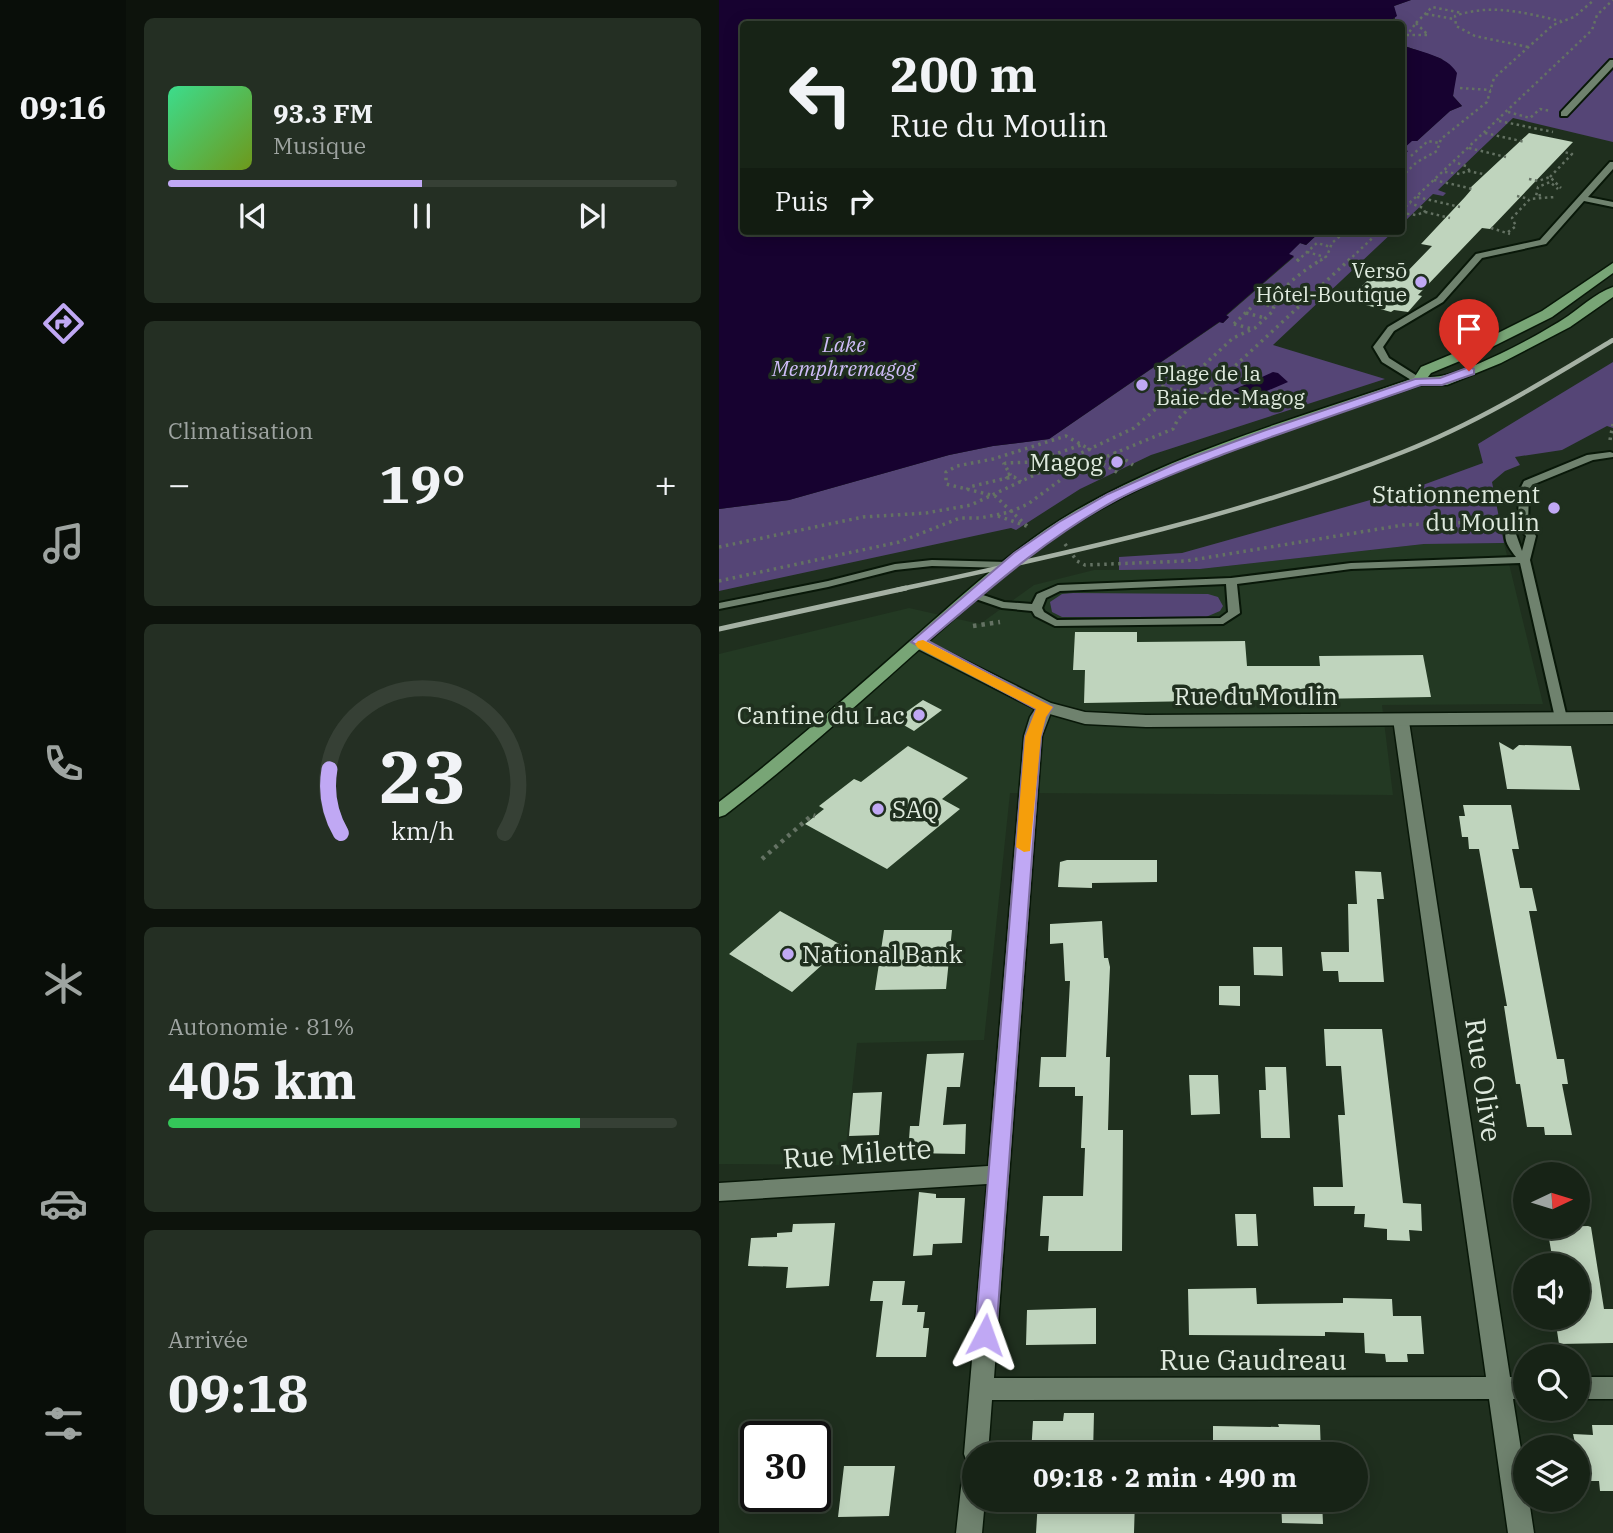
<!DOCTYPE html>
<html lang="fr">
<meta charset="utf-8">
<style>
:root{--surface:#172316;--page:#242f23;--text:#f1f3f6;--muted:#9ea4a1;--line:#364035;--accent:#c0a8f4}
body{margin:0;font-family:"IBM Plex Serif",serif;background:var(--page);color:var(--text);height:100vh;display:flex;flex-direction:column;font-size:26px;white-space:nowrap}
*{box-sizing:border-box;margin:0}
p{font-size:23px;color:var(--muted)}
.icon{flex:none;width:38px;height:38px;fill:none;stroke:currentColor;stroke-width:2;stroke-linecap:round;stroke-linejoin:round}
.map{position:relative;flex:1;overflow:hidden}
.panel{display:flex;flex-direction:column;gap:18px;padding:18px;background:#0d130c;width:593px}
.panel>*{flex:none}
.guide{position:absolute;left:21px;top:21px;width:665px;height:214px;border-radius:7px;box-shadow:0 4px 18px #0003,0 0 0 2px var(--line);background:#172316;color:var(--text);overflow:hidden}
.needle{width:46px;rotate:86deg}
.controls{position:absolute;left:794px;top:1162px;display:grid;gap:14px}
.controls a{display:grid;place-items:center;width:77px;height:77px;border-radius:50%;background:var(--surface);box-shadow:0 4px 18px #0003,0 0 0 2px var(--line);font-size:35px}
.speed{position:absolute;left:21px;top:1421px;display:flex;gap:14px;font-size:35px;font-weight:700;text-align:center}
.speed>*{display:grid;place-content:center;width:91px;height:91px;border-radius:50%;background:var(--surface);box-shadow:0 4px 18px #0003,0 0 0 2px var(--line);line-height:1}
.speed .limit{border:4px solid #111;border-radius:10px;background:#fff;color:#111}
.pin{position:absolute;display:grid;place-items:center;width:60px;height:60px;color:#fff;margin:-72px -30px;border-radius:50% 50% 50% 0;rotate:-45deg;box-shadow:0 0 7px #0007}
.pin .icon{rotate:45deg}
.me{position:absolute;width:77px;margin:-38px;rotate:4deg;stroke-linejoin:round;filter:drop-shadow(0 0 5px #0008)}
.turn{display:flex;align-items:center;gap:24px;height:147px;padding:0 35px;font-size:32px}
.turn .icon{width:91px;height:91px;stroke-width:2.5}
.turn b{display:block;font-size:49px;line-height:60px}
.then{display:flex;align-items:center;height:66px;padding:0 35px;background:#0003;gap:14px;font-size:26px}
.big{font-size:52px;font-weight:800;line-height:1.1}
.panel .widget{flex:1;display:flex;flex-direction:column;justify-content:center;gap:10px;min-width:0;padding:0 24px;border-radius:10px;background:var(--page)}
.panel .dial{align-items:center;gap:0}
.dial svg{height:182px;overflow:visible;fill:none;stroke:var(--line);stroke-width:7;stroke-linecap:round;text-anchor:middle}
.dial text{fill:var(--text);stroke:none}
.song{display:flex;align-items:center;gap:21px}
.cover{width:84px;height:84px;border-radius:10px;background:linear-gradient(135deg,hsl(150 70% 55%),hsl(80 70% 35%))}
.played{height:7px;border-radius:4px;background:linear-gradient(90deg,var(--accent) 50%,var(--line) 50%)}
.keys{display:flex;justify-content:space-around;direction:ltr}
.heat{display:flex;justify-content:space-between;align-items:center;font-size:38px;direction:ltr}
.charge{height:10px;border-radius:5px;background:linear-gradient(90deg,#34c759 81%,var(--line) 0)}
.trip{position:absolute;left:243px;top:1442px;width:406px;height:70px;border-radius:35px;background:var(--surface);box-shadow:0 4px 18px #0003,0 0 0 2px var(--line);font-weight:800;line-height:70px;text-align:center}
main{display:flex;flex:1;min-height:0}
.tab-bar{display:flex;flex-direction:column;width:126px;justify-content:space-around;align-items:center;background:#090e09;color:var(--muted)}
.tab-bar .icon{width:49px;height:49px}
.tab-bar .selected{color:var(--accent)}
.tab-bar b{font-size:32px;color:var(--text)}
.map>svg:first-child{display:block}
.built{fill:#233923}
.green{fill:#554576}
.water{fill:#170230}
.building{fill:#bfd4bd}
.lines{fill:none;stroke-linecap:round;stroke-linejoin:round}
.service-casing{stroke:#081708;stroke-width:4}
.minor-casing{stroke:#081708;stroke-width:3}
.tertiary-casing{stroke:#081708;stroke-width:3}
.primary-casing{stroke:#081708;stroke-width:3}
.path-far2{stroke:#647263;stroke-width:2.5;stroke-dasharray:2.5 3.5;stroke-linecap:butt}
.path-far1{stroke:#647263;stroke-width:3.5;stroke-dasharray:2.5 4.5;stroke-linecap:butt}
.path{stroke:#647263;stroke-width:4.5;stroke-dasharray:3.5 5;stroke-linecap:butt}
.service{fill:#6f826e;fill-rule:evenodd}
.minor{fill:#6f826e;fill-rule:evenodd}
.tertiary{fill:#6f826e;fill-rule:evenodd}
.primary{fill:#78a576;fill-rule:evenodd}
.rail-far1{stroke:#a5b1a4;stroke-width:4.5}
.rail{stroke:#a5b1a4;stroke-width:5}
.route{fill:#c0a8f4;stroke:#7d6d9f;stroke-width:2}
.slow{fill:#f59e0b}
.poi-dot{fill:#c0a8f4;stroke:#1f2f1e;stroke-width:2.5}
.labels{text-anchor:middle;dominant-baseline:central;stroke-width:7;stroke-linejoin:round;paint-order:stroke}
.far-poi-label{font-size:21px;fill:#dfeade;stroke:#1f2f1e;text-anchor:end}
.far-water-label{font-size:21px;font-style:italic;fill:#cfbdf8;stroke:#1f2f1e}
.poi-label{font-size:24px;fill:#dfeade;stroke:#1f2f1e;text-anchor:end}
.street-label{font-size:24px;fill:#dfeade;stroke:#1f2f1e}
.near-street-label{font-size:28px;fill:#dfeade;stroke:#1f2f1e}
</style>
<main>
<nav class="tab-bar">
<b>09:16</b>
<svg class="icon selected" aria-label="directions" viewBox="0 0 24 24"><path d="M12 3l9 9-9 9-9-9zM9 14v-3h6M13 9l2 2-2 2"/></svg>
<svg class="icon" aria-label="music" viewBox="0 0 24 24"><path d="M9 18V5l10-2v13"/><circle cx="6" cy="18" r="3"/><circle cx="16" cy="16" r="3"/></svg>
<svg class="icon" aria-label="phone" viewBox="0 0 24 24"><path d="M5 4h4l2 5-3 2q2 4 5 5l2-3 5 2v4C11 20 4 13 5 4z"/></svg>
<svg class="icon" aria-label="climate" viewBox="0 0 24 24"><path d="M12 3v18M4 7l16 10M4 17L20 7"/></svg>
<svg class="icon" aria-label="car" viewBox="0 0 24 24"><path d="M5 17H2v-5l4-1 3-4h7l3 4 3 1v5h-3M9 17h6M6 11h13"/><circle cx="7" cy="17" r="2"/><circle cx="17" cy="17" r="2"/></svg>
<svg class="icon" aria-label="filters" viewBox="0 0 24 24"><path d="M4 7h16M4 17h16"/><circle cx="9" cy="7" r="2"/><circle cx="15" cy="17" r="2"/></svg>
</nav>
<section class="panel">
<div class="widget">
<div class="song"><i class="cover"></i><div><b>93.3 FM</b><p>Musique</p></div></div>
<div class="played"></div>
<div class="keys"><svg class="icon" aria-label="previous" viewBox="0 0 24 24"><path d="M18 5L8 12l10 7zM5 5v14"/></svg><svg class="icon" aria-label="pause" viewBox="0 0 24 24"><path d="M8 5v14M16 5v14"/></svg><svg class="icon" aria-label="next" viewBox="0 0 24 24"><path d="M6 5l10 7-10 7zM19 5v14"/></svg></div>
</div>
<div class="widget"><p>Climatisation</p>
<div class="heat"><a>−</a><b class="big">19°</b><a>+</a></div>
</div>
<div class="widget dial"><svg viewBox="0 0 100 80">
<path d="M14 69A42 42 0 1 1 86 69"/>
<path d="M14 69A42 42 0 0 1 9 41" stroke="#c0a8f4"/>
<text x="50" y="56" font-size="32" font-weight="700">23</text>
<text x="50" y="72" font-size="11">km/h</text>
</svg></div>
<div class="widget"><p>Autonomie · 81%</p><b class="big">405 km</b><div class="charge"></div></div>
<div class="widget"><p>Arrivée</p><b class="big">09:18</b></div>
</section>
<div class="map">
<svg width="894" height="1533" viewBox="0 0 894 1533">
<rect width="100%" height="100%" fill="#1f2f1e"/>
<!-- built -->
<path class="built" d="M785 543 824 704 663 705 674 795 291 793 265 1040 138 1043 125 1165 0 1164V654L190 608 261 624 315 585 375 570 481 569 705 544Z"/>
<!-- green -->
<path class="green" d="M692 0H894V142L794 118 719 190 727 193 724 196 714 194 683 224V157L688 151 683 150 693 140 698 141 731 111 743 106 734 96 735 86 723 59 683 45 682 24H667L676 19 675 6Z
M602 231H675L554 345 666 379 432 455 361 489 297 530 292 528 0 591V509L70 500 230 455 274 446 330 439 501 322 504 323 510 317 507 316 575 257 569 254 581 243 587 245Z
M894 362V428L888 426 843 450 796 457 801 465 786 471 773 482 785 543 705 544 481 569 400 570V557L463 553 701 486 764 463 759 444Z
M354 593 489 594 499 597 504 606 501 611 487 617H343L333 612 331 602 343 594Z"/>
<!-- water -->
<path class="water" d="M0 0H692L675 6 678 16 667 24H24V231H602L587 245 581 243 570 254 575 256 507 315 510 317 504 323 500 322 330 439 274 446 230 455 70 500 0 509Z
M683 45C700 52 728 55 738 73L734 96 743 106 731 111 698 141H693L684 149 689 151 683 157Z
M554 372 559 373 569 382 529 399 514 390Z"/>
<!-- building -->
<path class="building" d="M810 133 854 142 771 229 763 228 699 295 703 296 689 312 675 310 672 312 629 300 656 273 681 279 713 246 702 244 746 197 752 190 750 189Z
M356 632H418V642L526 641 528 666H601L600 656 704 655 712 697 365 703 366 670H354Z
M204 700 223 710 195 731 176 720Z
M780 742 794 750 800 745 852 746 861 790 788 789Z
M189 746 249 778 223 799 241 809 168 869 86 824 105 809 100 806 135 779 142 782Z
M744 805H792L800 849H793L801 888H813L818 911H810L838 1059H845L849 1084H843L853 1135H826L825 1127H808L801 1084H797L785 1006H788L760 849H750L749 837H743L740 816H746Z
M348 860H438V882L373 883V888L339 887 341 862Z
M636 871 662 872 665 899H658L665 982H620L619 971H604L602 952H630L629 904H638Z
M61 911 124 946 73 992 10 954Z
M383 921 385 958H389L391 967 387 1057H391L389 1130H404L403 1251H329L330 1236H321L324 1196H364L366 1148H362L364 1096H356V1087H320L322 1057H347L351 981H346L344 943 331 944V924Z
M165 930H233L227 989 156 990Z
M534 947H563L564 976 535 975Z
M500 986H521V1006L500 1005Z
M605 1029H663L684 1203 702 1204 703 1231 690 1230 691 1241 668 1240V1229L645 1227 646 1214H635L636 1206H595L594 1187H624L619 1115H626L622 1066H607Z
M245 1053 241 1087H228L224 1125 247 1124 246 1154 189 1153 191 1126H200L208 1054Z
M546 1067H567L571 1138H542L540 1090H547Z
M470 1075H499L501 1114 472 1115Z
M163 1092 160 1135 130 1136 134 1093Z
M200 1192 217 1194V1198H246L243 1243 214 1244 213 1255 194 1256Z
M516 1214H537L539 1246H518Z
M116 1223 110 1286 67 1288 69 1267 29 1266 32 1238 58 1237V1233L73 1232 74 1224Z
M869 1226 872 1227 885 1309H894V1343L840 1344 836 1318H859V1262H834L828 1227Z
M154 1281H186L183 1305H199L198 1312H206L204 1328H210L207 1357H157L164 1301H151Z
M537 1288 538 1304 624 1303V1298L673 1299 674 1316H702L705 1354H688L689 1362H667L666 1354 646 1353 645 1333 606 1332V1336L470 1335 469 1289Z
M377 1308V1344L307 1345 308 1310Z
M345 1413H375L374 1454H312L314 1421H344Z
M559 1424 601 1425 602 1454H494V1426L560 1427Z
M873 1425H894V1491H881L880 1481H869L865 1456H859L854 1434 874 1435Z
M125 1466H176L170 1516 119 1517Z
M319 1500H416L415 1533H317Z
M562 1500H603L604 1524 563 1523Z"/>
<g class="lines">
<defs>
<path id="service" d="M891 60H894V67L848 116H842V112Z
M891 162H894V169L869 197 894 202V207L865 201 827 244 763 258 724 302 675 331 664 347 670 358 703 379V383H697L663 362 654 347 669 327 718 298 757 254 821 240Z
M891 452 894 453V457L874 460 813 485 810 491 809 525 817 536 811 560 848 718 842 722 836 718 801 563 632 569 518 584 521 613 504 624 336 626 316 616 313 611 283 608 248 596 246 594 252 591 285 602 313 604 318 594 339 585 512 578 632 563 797 557C790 548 783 539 788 528L799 523 800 491 805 481 868 455ZM802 530 807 536 803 551 797 534V532ZM507 584 509 612 501 618 338 620 325 612 323 608 327 598 341 591Z
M213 560 288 562 293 565 288 568 213 566 176 570 109 587 0 609V603L109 581 176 564Z"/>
<path id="minor" d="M326 702 334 707 323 736 275 1378 767 1377 674 719 677 715H689L791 1377H807V1399H794L807 1481V1500H810L815 1533H789L770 1399 273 1400 269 1454H256V1500H266L263 1533H237L244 1470 248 1462 245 1454 268 1184 0 1201V1183L269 1166 305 736 311 717 320 703Z
M859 1377H894V1399H859Z"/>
<path id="tertiary" d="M199 637 332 703 366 712 427 715 894 712V724L427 727 366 724 320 711 193 646 191 642Z"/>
<path id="primary" d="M894 263V273L833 317 765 351 712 373 709 377C740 379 816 337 843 320 859 310 876 293 894 287V297L851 327 782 363 728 385H701C588 425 470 456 366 518 307 553 255 601 204 646 139 704 75 762 6 815L0 817V802C69 749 133 692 198 635 248 591 298 545 356 511 461 450 580 418 695 378L702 367 755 345 823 311Z"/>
</defs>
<!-- service casing -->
<use href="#service" class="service-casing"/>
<!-- minor casing -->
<use href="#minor" class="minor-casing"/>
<!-- tertiary casing -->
<use href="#tertiary" class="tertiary-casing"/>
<!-- primary casing -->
<use href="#primary" class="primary-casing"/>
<!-- path-far2 -->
<path class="path-far2" d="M707 14 735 19
M697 23 709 35H688Z
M697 23 713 7 743 13
M809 47 756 36 737 26 736 16C772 3 806 13 842 21
M741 88 772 90
M789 112 811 118 821 109 832 111
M780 121 834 132
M766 133 806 142
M750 148 787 157
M692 156 709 141 720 143
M749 171 764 174
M726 172 741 174 750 170 747 166 735 162
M682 177 698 162 718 151 722 139 768 102 775 78 834 25 855 17 875 0
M831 177 853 154 845 152
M810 179 819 181 831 177 842 188
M715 180 754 189
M822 195 817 196 819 187 831 182 839 189
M798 196 810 199
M698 197 741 207
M682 211 873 30 878 15 894 0
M706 212 731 218
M682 213 697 215 706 212 704 208 691 203
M772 228 791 234
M789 232 797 226 793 218 811 199 836 197
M588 252 606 257
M578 261 598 243 612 247
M601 261 608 256 613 243 627 231
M629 261 661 231"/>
<!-- path-far1 -->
<path class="path-far1" d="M578 261 580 259
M527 313 546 318
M515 324 538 302 555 307
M515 324 533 329
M453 378 471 383
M443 387 464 367 481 372
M444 387 461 392
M891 440 894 424
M395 452 414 465
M378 460 399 473
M288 478 295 477 302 482
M248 490 250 487 288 478 286 475 291 474 285 464 287 463 313 462 362 445
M279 516 310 527
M308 526 276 496 227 484V472L238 466 274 459 347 436 372 450
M346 544 358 561 366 565 467 561 684 525 779 521
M0 547 144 517 207 513 252 505 415 428 447 400 464 391 479 377 483 367 514 338 536 328 554 311C556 289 586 270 603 259
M0 581 180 542 241 518H261L291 512 309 504 355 470 454 429 459 419 631 259"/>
<!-- path -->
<path class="path" d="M254 626 281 622
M43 859 93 815 96 816"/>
<!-- service -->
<use href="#service" class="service"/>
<!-- minor -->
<use href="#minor" class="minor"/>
<!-- tertiary -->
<use href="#tertiary" class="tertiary"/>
<!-- primary -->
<use href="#primary" class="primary"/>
<!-- rail-far1 -->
<path class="rail-far1" d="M178 590C349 553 521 517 684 452 758 423 826 381 894 340"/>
<!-- rail -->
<path class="rail" d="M0 629 187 588"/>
</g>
<!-- route -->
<path class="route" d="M750 367 755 369V374L723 385H702C636 408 570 430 505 454 469 468 431 482 397 500 327 538 269 590 209 641L334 707 327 717 322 737 277 1335 274 1342 266 1344 259 1342 256 1335 306 737 317 709 192 642 295 553 340 522 389 494 458 463 544 431 696 379 721 378Z"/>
<!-- slow -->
<path class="slow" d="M204 640 334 707 327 717 322 737 311 851 305 852 297 847 306 737 317 709 199 648 196 644 199 641Z"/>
<!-- markers -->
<g class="poi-dot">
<circle cx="702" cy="282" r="7"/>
<circle cx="423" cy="385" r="7"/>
<circle cx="398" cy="462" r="7"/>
<circle cx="835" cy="508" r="7"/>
<circle cx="200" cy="715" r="7"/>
<circle cx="159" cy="809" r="7"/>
<circle cx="69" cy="954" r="7"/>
</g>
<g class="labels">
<!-- far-poi labels -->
<g class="far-poi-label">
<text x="688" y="270">Versō<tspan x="688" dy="24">Hôtel-Boutique</tspan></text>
<text x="437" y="373" text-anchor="start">Plage de la<tspan x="437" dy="24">Baie-de-Magog</tspan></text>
</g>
<!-- far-water labels -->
<g class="far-water-label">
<text x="125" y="344">Lake<tspan x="125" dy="24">Memphremagog</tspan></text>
</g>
<!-- poi labels -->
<g class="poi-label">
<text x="384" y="462">Magog</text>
<text x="821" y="494">Stationnement<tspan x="821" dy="28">du Moulin</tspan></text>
<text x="186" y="715">Cantine du Lac</text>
<text x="173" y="809" text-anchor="start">SAQ</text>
<text x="83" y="954" text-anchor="start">National Bank</text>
</g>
<!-- street labels -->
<g class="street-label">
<text x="537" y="696">Rue du Moulin</text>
</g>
<!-- near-street labels -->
<g class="near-street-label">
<text transform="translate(765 1080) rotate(82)">Rue Olive</text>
<text transform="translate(138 1153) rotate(-4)">Rue Milette</text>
<text x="534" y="1359">Rue Gaudreau</text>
</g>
</g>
</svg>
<div class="controls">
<a><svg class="needle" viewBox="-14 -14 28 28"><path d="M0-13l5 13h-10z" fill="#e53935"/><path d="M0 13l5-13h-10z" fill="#9ea4a1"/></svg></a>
<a><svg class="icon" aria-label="sound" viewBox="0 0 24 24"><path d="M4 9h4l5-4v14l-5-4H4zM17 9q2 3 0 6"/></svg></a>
<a><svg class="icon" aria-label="search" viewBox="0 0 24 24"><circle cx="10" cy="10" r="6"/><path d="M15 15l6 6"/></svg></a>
<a><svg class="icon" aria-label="layers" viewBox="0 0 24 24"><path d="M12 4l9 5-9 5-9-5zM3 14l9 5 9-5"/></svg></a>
</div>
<div class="speed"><div class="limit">30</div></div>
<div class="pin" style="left:750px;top:371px;background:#d93025"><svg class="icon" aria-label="arrive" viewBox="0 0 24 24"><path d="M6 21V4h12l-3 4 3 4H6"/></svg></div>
<svg class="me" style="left:266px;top:1335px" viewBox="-20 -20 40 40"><path d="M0-17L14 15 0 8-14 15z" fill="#c0a8f4" stroke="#fff" stroke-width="4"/></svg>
<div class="trip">09:18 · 2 min · 490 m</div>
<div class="guide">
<div class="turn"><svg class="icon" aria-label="left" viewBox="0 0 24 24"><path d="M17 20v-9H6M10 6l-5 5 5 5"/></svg><div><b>200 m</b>Rue du Moulin</div></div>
<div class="then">Puis<svg class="icon" aria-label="right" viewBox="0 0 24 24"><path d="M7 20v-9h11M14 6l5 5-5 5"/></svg></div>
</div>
</div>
</main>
